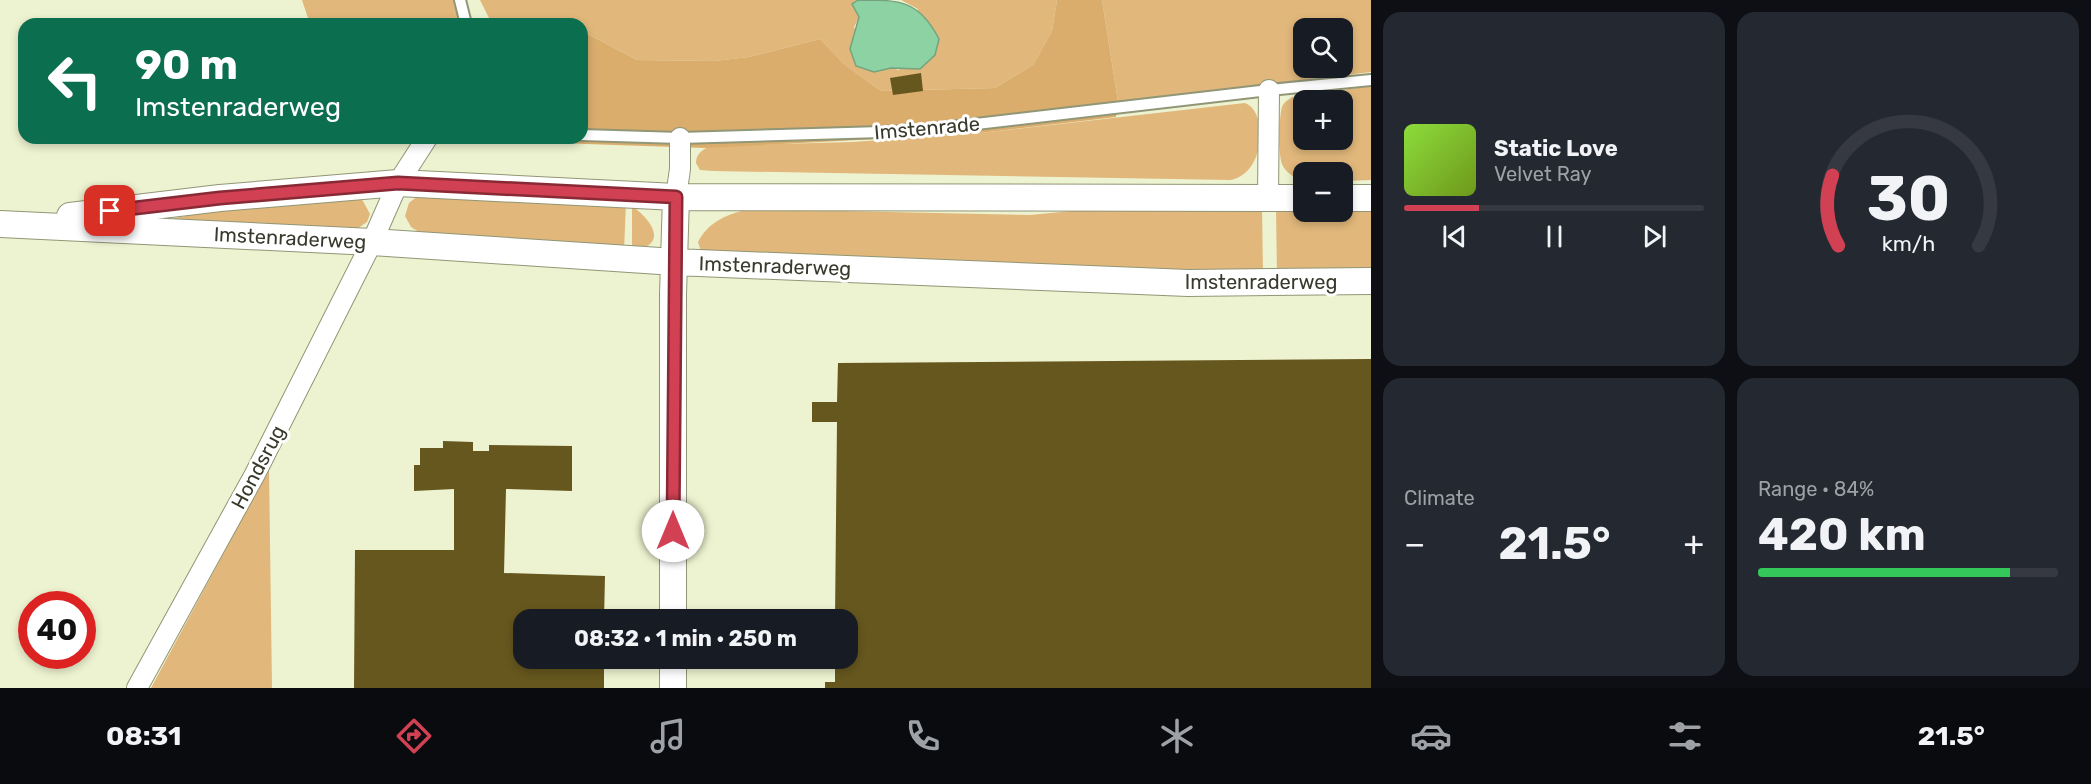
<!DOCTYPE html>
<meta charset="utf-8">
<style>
:root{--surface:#171b24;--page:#242831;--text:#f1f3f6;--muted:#9ea1a6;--line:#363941;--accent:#d14053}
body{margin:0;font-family:Rubik,sans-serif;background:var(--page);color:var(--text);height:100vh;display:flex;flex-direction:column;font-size:22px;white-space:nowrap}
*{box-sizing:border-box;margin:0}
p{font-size:20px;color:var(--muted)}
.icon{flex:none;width:33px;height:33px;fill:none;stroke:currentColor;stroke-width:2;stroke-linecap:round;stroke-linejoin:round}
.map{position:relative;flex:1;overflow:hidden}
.details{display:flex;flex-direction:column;gap:12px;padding:12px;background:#0d0f14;width:720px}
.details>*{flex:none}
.banner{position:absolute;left:18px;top:18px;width:570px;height:126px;border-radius:18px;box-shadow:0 3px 9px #0003;background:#0b6e4f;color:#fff;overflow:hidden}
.buttons{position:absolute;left:1293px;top:18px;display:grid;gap:12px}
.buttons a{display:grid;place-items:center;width:60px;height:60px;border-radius:12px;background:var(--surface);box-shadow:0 3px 9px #0003;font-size:30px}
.speed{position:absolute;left:18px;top:591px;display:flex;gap:12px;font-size:30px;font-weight:700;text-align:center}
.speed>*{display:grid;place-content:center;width:78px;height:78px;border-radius:50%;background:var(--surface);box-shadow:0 3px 9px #0003;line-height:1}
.speed .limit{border:9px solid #d22;background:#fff;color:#111}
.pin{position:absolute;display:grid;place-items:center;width:51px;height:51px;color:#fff;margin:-26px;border-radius:12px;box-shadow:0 3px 9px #0006}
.me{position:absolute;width:66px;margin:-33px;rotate:0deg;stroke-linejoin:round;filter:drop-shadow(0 0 4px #0008)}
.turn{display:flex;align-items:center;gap:21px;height:126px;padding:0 18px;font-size:27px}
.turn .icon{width:78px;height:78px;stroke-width:2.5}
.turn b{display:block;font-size:42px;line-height:51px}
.big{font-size:45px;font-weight:700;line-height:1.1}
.details .tile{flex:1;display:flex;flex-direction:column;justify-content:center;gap:9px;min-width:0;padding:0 21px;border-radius:18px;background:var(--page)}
.details .dial{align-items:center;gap:0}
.dial svg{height:156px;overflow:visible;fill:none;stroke:var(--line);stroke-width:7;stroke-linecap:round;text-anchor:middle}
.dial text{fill:var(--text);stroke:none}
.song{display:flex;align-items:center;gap:18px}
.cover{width:72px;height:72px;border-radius:9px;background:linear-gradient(135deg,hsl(90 70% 55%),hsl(80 70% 35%))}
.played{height:6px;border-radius:3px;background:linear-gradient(90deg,var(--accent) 25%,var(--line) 25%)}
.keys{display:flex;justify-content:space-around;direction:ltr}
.heat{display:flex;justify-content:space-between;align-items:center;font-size:33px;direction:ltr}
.charge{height:9px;border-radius:4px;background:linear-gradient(90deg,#34c759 84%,var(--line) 0)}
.details .tiles{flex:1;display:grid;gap:12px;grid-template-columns:repeat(2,1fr)}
.trip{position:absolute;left:513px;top:609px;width:345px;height:60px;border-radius:18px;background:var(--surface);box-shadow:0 3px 9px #0003;font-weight:700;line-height:60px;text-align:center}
.tab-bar{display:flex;height:96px;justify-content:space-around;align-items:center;background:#090b0e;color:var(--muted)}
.tab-bar .icon{width:42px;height:42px}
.tab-bar .on{color:var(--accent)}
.tab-bar b{font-size:27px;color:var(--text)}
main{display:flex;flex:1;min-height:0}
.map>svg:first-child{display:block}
.green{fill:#e1b77b;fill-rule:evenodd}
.forest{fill:#daad6d}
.water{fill:#8dd2a2;stroke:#74a47f;stroke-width:1.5}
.building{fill:#66571e}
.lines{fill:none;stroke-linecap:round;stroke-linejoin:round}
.service-casing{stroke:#919676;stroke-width:14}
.minor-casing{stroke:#919676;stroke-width:22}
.tertiary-casing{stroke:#919676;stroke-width:28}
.service{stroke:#fff;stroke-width:10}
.minor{stroke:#fff;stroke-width:20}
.tertiary{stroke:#fff;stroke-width:26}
.route-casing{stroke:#882a36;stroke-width:15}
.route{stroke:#d14053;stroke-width:10}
.labels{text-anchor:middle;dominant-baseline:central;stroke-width:6;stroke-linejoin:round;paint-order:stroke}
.street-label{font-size:20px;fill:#383a2c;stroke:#fff}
</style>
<main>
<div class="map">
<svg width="1371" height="688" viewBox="0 0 1371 688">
<rect width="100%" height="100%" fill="#edf2d0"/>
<!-- green -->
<path class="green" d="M302 0H453L460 24H310Z
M480 0H858L852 4 859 17 854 27 874 72 891 68 899 70 918 9 901 0H1057L1052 31 1033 65 995 88 881 91 844 64 820 39 749 57 714 61 637 60 582 31V24L489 18Z
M1102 0H1371V72L1118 102ZM1304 28H1342V68H1304Z
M1371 86V180L1343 181 1342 172H1304L1303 181C1295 179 1285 172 1282 164 1278 154 1279 117 1282 107 1284 102 1288 100 1292 97ZM1304 100H1342V140H1304Z
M1245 103C1268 111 1266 174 1230 180L713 171 700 170 696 163C696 153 704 148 713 146L852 142 971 134Z
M419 195 626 202 624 251 424 235 411 227 405 216 409 203Z
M358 197 363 201 370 214 367 222 354 231 175 222 174 218 252 205Z
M1135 205 1262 207 1263 275 702 254 698 242C709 221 729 213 751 209L1030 215Z
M632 206C654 222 668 245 632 251Z
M1276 207H1303L1304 212H1342L1343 208H1371V272L1277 276Z
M269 469 272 688H151Z"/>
<!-- forest -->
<path class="forest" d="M1057 0H1102L1118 102 1116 117 971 134 706 148 526 142 525 138H582V31L637 60 714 61 749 57 820 39 844 64 881 91 995 88 1033 65 1052 31Z
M489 18 552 20 562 24H465Z"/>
<!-- water -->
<path class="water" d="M858 0C900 0 919 0 939 39L935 55 920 69 891 68 874 72 856 66 850 49 859 17 852 4Z"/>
<!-- building -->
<path class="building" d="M921 73 923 91 893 95 890 78Z
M1371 359V688H825V682H835V658H848V620H835L837 422H812V402H837L838 363Z
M443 441 473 442V451H489V445L572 446V491L506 489 504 573 605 576 604 620H524V658H604V688H354L355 550H454V489L414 491V465H420V448H443Z"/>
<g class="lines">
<defs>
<path id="service" d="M460 0 466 24
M582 135 680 138 916 131 1269 90 1371 80"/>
<path id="minor" d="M676 197 680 169V138
M1268 197 1269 90
M137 688 255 474 372 242 398 183 427 138"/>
<path id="tertiary" d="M1342 198H1371
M70 216 220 198 398 183 676 197 1304 198
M0 224 372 242 675 262 1188 283 1371 281
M673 620V294L676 197
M673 688V658"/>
</defs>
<!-- service casing -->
<use href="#service" class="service-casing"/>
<!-- minor casing -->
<use href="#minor" class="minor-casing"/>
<!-- tertiary casing -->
<use href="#tertiary" class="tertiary-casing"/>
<!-- service -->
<use href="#service" class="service"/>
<!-- minor -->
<use href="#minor" class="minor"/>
<!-- tertiary -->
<use href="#tertiary" class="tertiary"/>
</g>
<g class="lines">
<defs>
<path id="route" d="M110 211 220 198 398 183 676 197 673 531"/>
</defs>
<!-- route casing -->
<use href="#route" class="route-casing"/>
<!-- route -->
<use href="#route" class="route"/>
</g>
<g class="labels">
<!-- street labels -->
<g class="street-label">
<text transform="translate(927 128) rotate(-5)">Imstenrade</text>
<text transform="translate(290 238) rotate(3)">Imstenraderweg</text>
<text transform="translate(775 266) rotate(2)">Imstenraderweg</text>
<text x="1261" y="282">Imstenraderweg</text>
<text transform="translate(258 467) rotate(-62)">Hondsrug</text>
</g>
</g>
</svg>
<div class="buttons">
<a><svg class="icon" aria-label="search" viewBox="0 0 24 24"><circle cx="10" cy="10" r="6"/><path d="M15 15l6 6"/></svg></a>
<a>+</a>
<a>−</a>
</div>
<div class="speed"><div class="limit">40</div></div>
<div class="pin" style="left:110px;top:211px;background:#d93025"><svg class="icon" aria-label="arrive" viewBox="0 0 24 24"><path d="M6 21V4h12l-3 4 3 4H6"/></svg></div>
<svg class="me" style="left:673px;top:531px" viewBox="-20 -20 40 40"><circle r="19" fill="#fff"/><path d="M0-13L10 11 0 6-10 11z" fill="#d14053"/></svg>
<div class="trip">08:32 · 1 min · 250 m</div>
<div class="banner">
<div class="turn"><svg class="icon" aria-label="left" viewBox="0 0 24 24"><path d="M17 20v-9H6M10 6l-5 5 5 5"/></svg><div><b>90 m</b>Imstenraderweg</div></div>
</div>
</div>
<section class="details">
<div class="tiles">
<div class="tile">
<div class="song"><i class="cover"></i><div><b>Static Love</b><p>Velvet Ray</p></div></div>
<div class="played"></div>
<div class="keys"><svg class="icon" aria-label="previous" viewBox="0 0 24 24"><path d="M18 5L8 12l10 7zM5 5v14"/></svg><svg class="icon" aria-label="pause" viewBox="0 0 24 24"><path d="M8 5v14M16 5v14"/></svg><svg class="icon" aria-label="next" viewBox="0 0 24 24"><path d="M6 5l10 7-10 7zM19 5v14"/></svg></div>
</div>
<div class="tile dial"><svg viewBox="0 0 100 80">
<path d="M14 69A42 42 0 1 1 86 69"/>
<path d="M14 69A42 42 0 0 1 11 33" stroke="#d14053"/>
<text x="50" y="56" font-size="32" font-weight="700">30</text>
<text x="50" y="72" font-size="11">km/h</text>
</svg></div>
<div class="tile"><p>Climate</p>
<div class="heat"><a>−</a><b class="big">21.5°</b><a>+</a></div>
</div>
<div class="tile"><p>Range · 84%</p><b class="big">420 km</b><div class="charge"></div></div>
</div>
</section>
</main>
<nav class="tab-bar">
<b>08:31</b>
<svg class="icon on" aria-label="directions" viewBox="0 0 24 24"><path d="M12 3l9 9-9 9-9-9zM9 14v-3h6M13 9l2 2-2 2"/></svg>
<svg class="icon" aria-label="music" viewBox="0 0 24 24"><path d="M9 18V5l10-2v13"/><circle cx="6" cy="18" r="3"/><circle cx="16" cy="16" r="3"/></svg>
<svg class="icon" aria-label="phone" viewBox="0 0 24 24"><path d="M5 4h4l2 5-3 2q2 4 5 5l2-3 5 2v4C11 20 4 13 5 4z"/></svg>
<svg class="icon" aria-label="climate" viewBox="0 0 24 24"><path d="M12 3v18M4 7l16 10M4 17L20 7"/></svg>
<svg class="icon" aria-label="car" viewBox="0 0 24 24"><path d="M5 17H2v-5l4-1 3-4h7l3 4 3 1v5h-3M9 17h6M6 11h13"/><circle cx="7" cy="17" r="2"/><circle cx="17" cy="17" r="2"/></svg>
<svg class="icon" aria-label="filters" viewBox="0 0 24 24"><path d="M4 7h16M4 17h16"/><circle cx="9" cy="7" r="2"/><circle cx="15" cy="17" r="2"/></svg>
<b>21.5°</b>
</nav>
